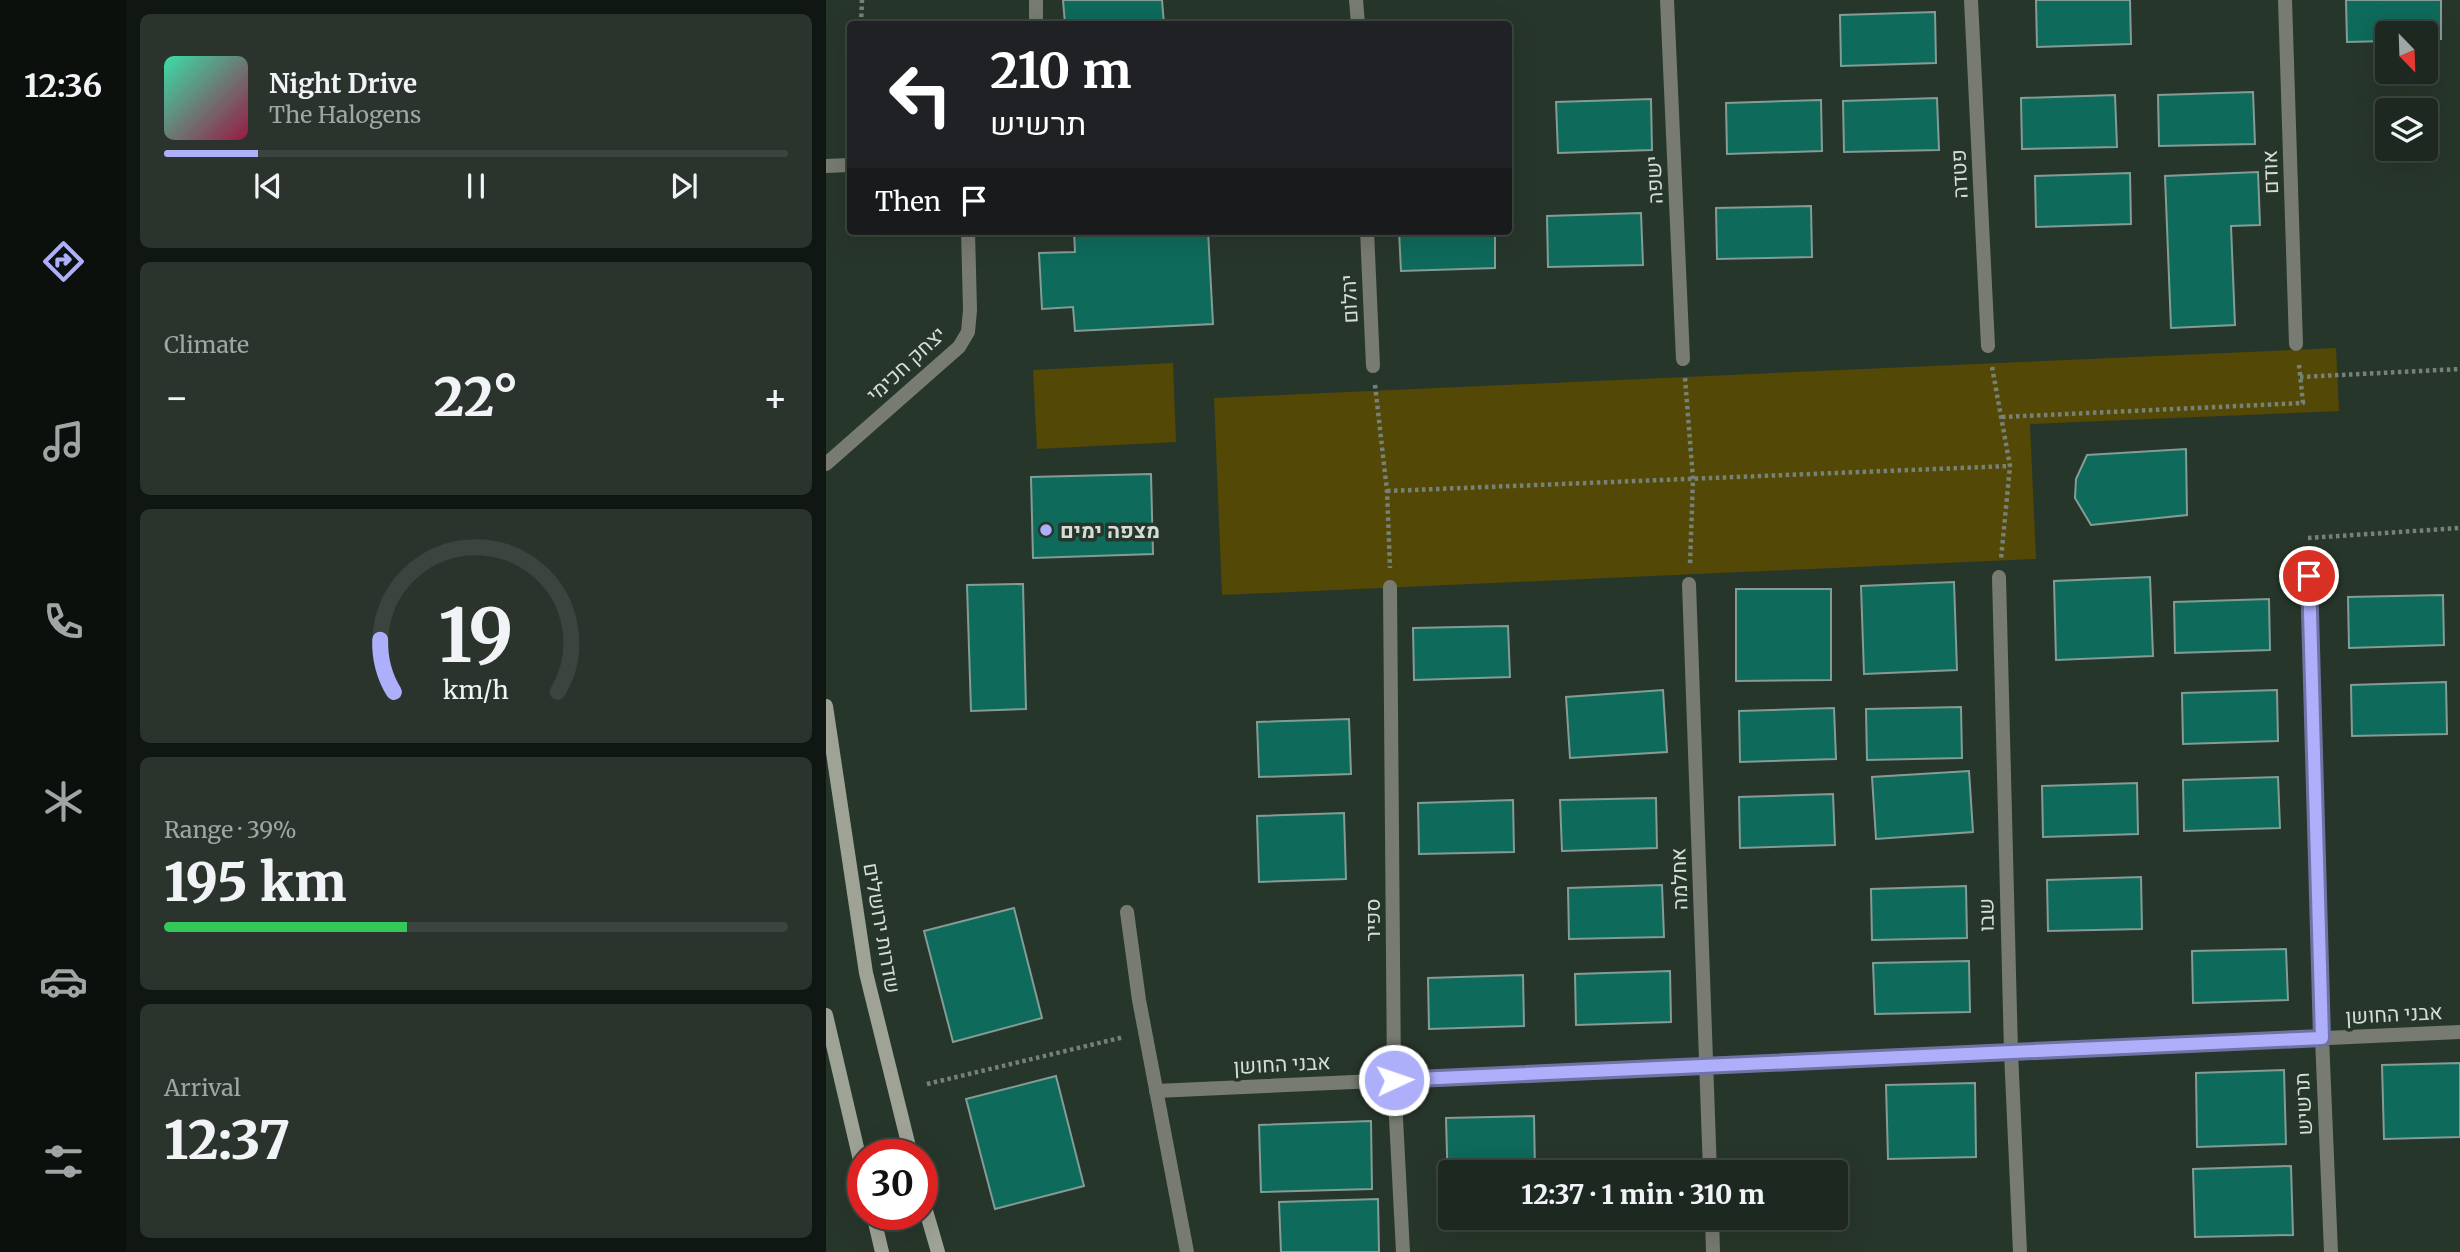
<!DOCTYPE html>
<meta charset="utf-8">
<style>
:root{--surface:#1d2820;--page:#2a342d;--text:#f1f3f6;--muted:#a0a6a5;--line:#3b443e;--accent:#adaffb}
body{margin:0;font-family:Merriweather,Heebo,serif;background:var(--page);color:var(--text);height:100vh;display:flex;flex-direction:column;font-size:26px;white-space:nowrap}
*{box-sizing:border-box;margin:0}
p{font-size:23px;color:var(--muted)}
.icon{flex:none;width:38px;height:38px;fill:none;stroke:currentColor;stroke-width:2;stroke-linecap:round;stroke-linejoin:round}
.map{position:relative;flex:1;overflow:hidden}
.panel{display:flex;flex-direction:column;gap:14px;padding:14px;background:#101612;width:700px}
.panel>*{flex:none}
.banner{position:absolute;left:21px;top:21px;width:665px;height:214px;border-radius:7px;box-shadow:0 7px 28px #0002,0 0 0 2px var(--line);background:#202124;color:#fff;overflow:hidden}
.needle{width:46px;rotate:157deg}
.controls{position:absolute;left:1549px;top:21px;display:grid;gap:14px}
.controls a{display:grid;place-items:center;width:63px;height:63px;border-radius:7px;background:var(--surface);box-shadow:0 7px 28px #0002,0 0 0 2px var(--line);font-size:35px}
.speed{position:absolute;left:21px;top:1139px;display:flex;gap:14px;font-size:35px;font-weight:700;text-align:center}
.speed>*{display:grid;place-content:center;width:91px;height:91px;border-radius:50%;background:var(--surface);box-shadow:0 7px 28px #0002,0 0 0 2px var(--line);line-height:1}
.speed .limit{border:10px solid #d22;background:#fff;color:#111}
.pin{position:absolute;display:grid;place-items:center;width:60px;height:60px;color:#fff;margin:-30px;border:4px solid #fff;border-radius:50%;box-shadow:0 2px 7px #0007}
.me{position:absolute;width:77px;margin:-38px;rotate:87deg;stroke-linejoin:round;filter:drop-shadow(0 0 5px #0008)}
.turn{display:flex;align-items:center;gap:24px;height:147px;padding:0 28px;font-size:32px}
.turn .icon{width:91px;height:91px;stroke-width:2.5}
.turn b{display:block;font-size:49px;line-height:60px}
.then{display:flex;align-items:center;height:66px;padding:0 28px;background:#0003;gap:14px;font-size:26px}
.big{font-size:52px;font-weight:800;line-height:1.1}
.panel .tile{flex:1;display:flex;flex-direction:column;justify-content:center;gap:10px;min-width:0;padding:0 24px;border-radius:10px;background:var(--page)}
.panel .dial{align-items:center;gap:0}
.dial svg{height:182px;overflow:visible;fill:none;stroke:var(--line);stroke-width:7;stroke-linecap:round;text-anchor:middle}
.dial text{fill:var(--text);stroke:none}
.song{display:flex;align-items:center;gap:21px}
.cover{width:84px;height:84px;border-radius:10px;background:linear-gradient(135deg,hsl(160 70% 55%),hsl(340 70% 35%))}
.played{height:7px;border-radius:4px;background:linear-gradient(90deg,var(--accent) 15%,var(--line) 15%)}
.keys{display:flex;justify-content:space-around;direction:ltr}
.heat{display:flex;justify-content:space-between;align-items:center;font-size:38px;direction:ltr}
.charge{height:10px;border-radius:5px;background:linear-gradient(90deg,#34c759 39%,var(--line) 0)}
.trip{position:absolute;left:612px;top:1160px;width:410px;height:70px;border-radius:7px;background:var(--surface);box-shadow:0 7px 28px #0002,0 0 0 2px var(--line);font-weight:800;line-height:70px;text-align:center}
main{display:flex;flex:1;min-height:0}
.dock{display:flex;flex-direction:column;width:126px;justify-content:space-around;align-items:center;background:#0c100d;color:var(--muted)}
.dock .icon{width:49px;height:49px}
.dock .active{color:var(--accent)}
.dock b{font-size:32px;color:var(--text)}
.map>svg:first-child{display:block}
.green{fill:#534806}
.building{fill:#0e6a5b;stroke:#849c95;stroke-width:2}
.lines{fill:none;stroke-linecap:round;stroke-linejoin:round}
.path{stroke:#768278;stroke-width:4.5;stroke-dasharray:3.5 3.5;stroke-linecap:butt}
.service{stroke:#777b72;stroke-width:14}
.minor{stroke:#777b72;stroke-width:14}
.secondary{stroke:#9ea396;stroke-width:14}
.route-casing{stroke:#7072a3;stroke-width:18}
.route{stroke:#adaffb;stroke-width:12}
.poi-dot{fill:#adaffb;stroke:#27362a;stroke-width:2.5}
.labels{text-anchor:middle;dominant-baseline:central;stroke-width:7;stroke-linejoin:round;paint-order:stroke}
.street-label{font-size:21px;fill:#d5ded6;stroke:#27362a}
.poi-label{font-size:21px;font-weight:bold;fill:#d5ded6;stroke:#27362a;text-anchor:start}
</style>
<main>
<nav class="dock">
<b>12:36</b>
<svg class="icon active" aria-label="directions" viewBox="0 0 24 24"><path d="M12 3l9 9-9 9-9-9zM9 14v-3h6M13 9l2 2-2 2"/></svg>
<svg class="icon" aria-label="music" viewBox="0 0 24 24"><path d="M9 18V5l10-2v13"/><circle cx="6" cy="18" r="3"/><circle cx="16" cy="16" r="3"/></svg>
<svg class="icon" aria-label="phone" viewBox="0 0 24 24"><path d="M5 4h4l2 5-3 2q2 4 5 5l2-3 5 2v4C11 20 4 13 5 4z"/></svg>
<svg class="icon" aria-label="climate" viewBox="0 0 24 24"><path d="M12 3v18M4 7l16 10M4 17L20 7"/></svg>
<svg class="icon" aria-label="car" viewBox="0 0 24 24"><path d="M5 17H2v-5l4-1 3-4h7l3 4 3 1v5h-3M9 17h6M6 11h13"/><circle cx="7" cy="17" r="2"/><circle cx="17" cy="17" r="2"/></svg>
<svg class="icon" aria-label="filters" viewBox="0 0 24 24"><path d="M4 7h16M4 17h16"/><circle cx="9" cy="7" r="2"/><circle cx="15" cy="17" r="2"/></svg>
</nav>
<section class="panel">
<div class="tile">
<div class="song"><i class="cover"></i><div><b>Night Drive</b><p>The Halogens</p></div></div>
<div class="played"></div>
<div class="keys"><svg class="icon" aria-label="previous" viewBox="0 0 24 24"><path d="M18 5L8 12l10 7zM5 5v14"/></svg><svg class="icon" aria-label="pause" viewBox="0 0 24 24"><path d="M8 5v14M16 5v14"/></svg><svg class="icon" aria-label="next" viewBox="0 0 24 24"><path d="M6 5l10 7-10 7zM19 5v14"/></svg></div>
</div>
<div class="tile"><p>Climate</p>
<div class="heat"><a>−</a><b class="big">22°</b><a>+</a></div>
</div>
<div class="tile dial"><svg viewBox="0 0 100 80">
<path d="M14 69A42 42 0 1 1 86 69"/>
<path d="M14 69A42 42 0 0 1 8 46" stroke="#adaffb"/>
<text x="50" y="56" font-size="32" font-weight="700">19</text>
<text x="50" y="72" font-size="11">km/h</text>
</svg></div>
<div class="tile"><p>Range · 39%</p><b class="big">195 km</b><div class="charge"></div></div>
<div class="tile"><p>Arrival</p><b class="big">12:37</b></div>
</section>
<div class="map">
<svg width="1634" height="1252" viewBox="0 0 1634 1252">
<rect width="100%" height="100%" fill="#27362a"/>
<!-- green -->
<path class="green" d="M1510 348 1513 411 1204 424 1210 559 396 595 388 398Z
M347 363 350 442 211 449 207 370Z"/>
<!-- building -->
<path class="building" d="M237 0H336L338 24H239Z
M1210 0H1304L1305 44 1211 47Z
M1520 0H1615V39L1600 40V33H1561V41L1521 42Z
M1109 12 1110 63 1015 66 1014 15Z
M1427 92 1429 144 1333 146 1332 95Z
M1289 95 1291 147 1196 149 1195 98Z
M1111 98 1113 150 1018 152 1017 101Z
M825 99 826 150 732 153 730 102Z
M995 100 996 151 901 154 900 103Z
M1432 172 1434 225 1405 226 1409 325 1345 328 1339 176Z
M1304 173 1305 224 1210 227 1209 176Z
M985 206 986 257 891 259 890 208Z
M815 213 817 265 722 267 721 216Z
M248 231H382L387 324 249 331 247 307 216 309 213 253 249 252Z
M573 231H669V268L575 271Z
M1360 449 1361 515 1265 525 1249 498 1250 479 1261 455Z
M325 474 327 554 207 558 205 477Z
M1324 577 1327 656 1230 660 1228 581Z
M1128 582 1131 670 1038 674 1035 586Z
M197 584 200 709 145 711 141 585Z
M910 589H1005V680L910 681Z
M1617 595 1618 645 1523 648 1522 597Z
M1443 599 1444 650 1349 653 1348 602Z
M682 626 684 677 588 680 587 628Z
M1620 682 1621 734 1526 736 1525 685Z
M837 690 841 752 744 758 740 697Z
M1451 690 1452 741 1357 744 1356 693Z
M1135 707 1136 758 1041 760 1040 709Z
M1008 708 1010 759 914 762 913 711Z
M523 719 525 774 433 777 431 722Z
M1143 771 1147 832 1050 839 1046 777Z
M1452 777 1454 828 1358 831 1357 780Z
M1311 783 1312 834 1217 837 1216 786Z
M1007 794 1009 845 914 848 913 797Z
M830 798 831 848 736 851 734 800Z
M687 800 688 852 593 854 592 803Z
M518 813 520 879 433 882 431 816Z
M1315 877 1316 929 1222 931 1221 880Z
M836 885 838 937 743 939 742 888Z
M1140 886 1141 938 1046 940 1045 889Z
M188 908 216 1018 127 1042 98 931Z
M1460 949 1462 1000 1367 1003 1366 951Z
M1143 961 1144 1012 1049 1014 1047 963Z
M844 971 845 1022 750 1025 749 974Z
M697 975 698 1026 603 1029 602 978Z
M1634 1063V1137L1558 1139 1556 1065Z
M1458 1070 1460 1144 1371 1147 1370 1073Z
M230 1076 258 1186 169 1209 140 1099Z
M1149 1083 1150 1157 1062 1159 1060 1085Z
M708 1116 709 1172H625V1190H622L620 1118Z
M545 1121 546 1189 435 1192 433 1125Z
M1465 1166 1467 1235 1369 1237 1367 1169Z
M552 1199 553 1252H455L453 1202Z"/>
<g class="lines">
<!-- path -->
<path class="path" d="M35 24 36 0
M1166 367 1184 466 1175 559
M1474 377 1634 369
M859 378 867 479 864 565
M549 385 561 491 564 568
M1176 417 1477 403 1473 365
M561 491 1184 466
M1482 538 1634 528
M101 1084 298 1037"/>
<!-- service -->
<path class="service" d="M301 912 313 1000 361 1252"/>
<!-- minor -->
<path class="minor" d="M530 0 532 24
M841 0 857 359
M1145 0 1162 346
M1459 0 1470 344
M210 24V0
M0 166 24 165
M541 231 547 366
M0 464 133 347 142 332 144 310 142 231
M1483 576 1496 1038 1505 1252
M1173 577 1185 1052 1194 1252
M863 584 884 1172
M564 587 568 1080 577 1252
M330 1091 1634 1032
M886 1218 887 1252"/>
<!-- secondary -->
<path class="secondary" d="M0 706 40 973 85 1155
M0 1015 37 1173
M96 1197 112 1252
M47 1214 56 1252"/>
</g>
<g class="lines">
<defs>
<path id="route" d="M568 1080 1496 1038 1483 576"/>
</defs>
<!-- route casing -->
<use href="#route" class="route-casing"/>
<!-- route -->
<use href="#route" class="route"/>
</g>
<!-- markers -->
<circle class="poi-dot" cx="220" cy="530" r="7"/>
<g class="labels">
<!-- street labels -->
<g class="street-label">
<text transform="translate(1444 172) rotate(-92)">אודם</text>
<text transform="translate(1133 174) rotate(-93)">פטדה</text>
<text transform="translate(828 180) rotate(-93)">ישפה</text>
<text transform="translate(523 299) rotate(-93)">יהלום</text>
<text transform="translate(80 364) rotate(-43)">יצחק חכימי</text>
<text transform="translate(853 879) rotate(-92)">אחלמה</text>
<text transform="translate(1160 915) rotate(-91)">שבו</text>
<text transform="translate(546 920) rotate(-90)">ספיר</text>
<text transform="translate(56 928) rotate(80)">שדרות ירושלים</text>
<text transform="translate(1568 1014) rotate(-3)">אבני החושן</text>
<text transform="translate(456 1064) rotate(-3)">אבני החושן</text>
<text transform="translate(1477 1104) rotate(-93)">תרשיש</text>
</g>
<!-- poi labels -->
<g class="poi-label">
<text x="234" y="530">מצפה ימים</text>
</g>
</g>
</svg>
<div class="controls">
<a><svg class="needle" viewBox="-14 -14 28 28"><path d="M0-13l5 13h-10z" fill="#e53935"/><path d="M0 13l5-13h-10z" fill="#a0a6a5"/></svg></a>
<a><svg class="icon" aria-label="layers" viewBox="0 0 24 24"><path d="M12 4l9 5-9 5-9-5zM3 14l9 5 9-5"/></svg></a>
</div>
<div class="speed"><div class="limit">30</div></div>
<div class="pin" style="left:1483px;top:576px;background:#d93025"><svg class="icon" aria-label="arrive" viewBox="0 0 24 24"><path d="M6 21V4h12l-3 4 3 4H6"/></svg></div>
<svg class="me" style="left:568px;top:1080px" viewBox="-20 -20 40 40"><circle r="17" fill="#adaffb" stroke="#fff" stroke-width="3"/><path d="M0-11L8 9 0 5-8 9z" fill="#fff"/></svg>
<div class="trip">12:37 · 1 min · 310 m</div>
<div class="banner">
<div class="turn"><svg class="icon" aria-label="left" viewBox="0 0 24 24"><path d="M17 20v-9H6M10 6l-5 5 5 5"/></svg><div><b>210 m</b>תרשיש</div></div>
<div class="then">Then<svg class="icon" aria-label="arrive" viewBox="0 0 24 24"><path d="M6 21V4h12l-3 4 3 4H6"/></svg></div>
</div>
</div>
</main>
